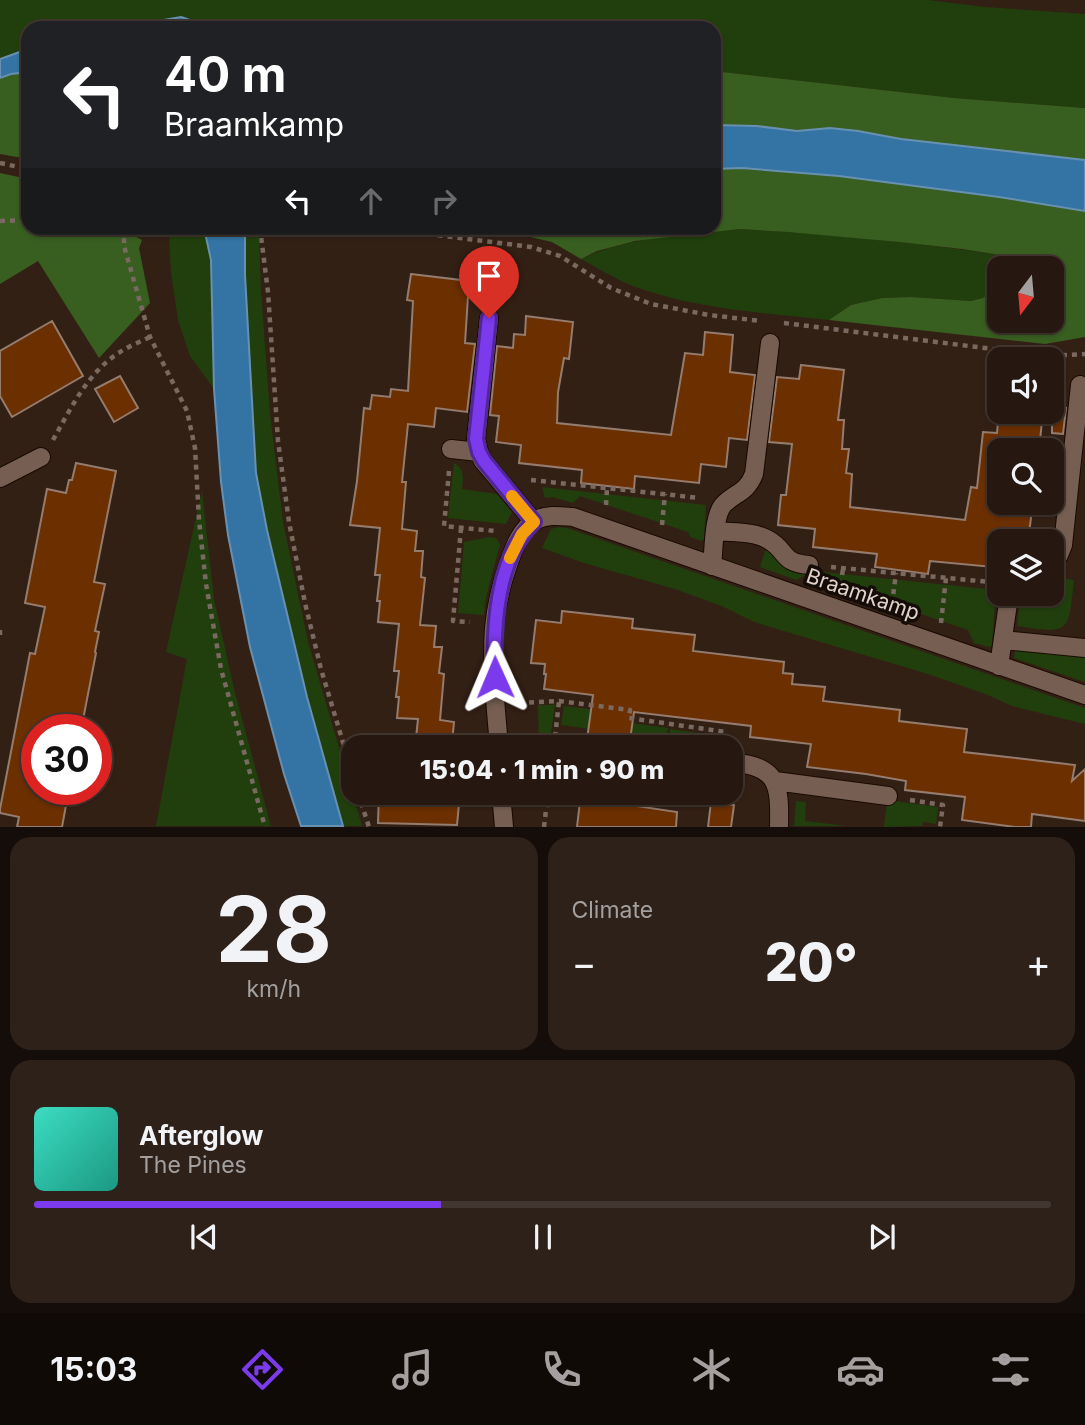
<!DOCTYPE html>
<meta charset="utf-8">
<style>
:root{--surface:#261810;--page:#2e2119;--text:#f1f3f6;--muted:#a4a09f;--line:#423730;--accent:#7c3aed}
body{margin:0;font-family:Inter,sans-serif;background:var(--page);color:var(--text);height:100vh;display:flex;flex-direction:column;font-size:26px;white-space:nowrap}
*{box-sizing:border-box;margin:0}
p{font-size:23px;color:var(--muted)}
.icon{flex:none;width:38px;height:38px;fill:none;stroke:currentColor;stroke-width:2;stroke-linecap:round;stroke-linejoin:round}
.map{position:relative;height:827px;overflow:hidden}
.details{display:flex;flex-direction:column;gap:10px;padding:10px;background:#150d09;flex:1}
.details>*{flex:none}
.hud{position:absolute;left:21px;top:21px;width:700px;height:214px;border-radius:21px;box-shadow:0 2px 5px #0004,0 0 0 2px var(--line);background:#202124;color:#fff;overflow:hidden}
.needle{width:46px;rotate:196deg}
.fabs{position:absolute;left:987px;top:256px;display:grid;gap:14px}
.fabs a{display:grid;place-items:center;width:77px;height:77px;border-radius:14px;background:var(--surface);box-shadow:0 2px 5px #0004,0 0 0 2px var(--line);font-size:35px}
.speed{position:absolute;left:21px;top:714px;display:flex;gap:14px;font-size:35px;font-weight:700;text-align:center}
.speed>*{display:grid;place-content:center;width:91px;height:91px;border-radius:50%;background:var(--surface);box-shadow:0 2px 5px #0004,0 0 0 2px var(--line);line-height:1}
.speed .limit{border:10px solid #d22;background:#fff;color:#111}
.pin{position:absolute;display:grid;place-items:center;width:60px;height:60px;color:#fff;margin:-72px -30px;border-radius:50% 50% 50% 0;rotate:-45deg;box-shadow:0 0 7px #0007}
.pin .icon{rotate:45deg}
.me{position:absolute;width:77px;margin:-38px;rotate:359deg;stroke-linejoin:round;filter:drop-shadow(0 0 5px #0008)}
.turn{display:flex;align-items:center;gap:24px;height:147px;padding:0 28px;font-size:32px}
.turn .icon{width:91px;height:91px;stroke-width:2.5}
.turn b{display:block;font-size:49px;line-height:60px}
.lanes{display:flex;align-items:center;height:66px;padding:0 28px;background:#0003;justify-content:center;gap:35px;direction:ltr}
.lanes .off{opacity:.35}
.big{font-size:52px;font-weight:800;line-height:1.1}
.details .tile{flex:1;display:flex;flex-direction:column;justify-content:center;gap:10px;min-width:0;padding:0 24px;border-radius:21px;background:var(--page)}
.details .dial{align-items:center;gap:0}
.dial b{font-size:91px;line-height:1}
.song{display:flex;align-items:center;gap:21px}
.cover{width:84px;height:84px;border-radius:10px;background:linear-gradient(135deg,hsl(170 70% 55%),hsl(170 70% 35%))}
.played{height:7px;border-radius:4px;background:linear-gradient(90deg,var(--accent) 40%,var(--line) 40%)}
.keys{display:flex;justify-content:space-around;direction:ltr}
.heat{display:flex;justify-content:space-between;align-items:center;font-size:38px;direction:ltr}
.details .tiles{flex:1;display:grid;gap:10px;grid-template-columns:1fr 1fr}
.tile:last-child{grid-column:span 2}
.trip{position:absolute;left:341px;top:735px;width:402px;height:70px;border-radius:21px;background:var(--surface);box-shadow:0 2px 5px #0004,0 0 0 2px var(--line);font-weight:800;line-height:70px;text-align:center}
.menu{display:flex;height:112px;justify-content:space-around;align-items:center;background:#0f0a06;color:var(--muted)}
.menu .icon{width:49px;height:49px}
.menu .selected{color:var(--accent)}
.menu b{font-size:32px;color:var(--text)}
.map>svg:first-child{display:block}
.green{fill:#213f0d}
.forest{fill:#385e20}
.water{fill:#3474a5;stroke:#6890b0;stroke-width:2}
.building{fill:#6b2f00;stroke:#947c6f;stroke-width:2}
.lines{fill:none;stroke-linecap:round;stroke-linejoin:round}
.minor-casing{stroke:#1a0902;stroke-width:20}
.path{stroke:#7a6960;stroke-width:4.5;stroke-dasharray:5 5;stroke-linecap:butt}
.minor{stroke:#765f52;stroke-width:18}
.route-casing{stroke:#51269a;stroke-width:18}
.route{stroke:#7c3aed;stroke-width:12}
.slow{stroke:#f59e0b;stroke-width:12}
.labels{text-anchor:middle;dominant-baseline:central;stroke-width:7;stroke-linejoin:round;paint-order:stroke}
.street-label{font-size:21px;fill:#e0d3cb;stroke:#150c07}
</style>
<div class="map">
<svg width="1085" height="827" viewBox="0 0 1085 827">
<rect width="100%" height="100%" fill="#332015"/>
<!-- green -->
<path class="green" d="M0 0H928L985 7 1085 14V108L954 98 714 71V28H231L210 27 181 17 116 28H28V49L0 59Z
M740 229C831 234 923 243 1013 257L1010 268H999V283L983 298 971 301 911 297 882 298 851 305 829 320C763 313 695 309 633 286 615 279 598 268 581 259 630 236 686 235 740 229Z
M245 236 259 237 261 291 270 414 283 522 308 642 362 826H343L307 697 266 530 256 473 245 275Z
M169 237H206L211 260 214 389 190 356 178 320 171 272Z
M454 463C465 469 463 478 462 489L497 494 512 512 506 524 448 518Z
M542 487 706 505 704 539 702 541 690 537 688 532 580 496 573 503 553 497 545 498Z
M202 491 214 599 234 689 271 826H156L187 659 166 652Z
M559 527 567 528 1085 708V724L1012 706 988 695 928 674 754 622 724 607 675 589 584 563 542 548 551 529Z
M490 537 496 538 500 544 485 601 484 615 458 613 464 542Z
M765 551H769L804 570 996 590 992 645 990 647 974 643 968 630 806 575 796 580 760 567Z
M1057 578 1074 580C1068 632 1071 635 1017 626L1021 593 1054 598Z
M1016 646 1085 654V682L1014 658Z
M538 705H555L549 747H539Z
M564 706 624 713V722L668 728 666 739 561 725Z
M670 729 719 736 718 747H668Z
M887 800 938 807 936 824 923 822 922 826 884 827Z
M796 801 806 802 805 821 847 826H794Z"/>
<!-- forest -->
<path class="forest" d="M714 71 954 98 1085 108V160L901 139 858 131 830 128 797 131 757 126 714 125Z
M19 72H28V159L0 154V78Z
M742 168 839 176 999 197 1085 211V337L1045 344 829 320 851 305 882 298 911 297 971 301 983 298 999 283V320H1052V268H1010L1013 257 962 249 899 242 788 232 740 229 635 241 597 251 581 259 552 242 513 233 483 228H714V169Z
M0 173 28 179V228H119L142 240 139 248 150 303 99 358 38 261 0 284Z"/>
<!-- water -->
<path class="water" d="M181 17 210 27 231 28H116Z
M28 49V72L11 74 0 78V59Z
M714 125 757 126 797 131 830 128 858 131 901 139 1085 160V211L999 197 839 176 742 168 714 169Z
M204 228H245V275L256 473 267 530 307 697 343 826H301L284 774 250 647 228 535 221 482 214 389 211 260Z"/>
<!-- building -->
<path class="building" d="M411 274 469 281 465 343 475 344 467 412 436 408 434 427 408 424 402 482H406L402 529 417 531 415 551H423L421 577 425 578 420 625 436 626 434 647H442L439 673 444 674 440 720 454 722 452 743H460V747H415L418 719 397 718 399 697H396L399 671H394L399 624 378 622 380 601H377L380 575H375L380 528 350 525 357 481 364 408 370 409 372 395 390 397 391 389 408 391 413 301 407 300Z
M526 316 573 322 569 359 564 358 558 392 557 423 671 435 685 353 703 355 705 332 733 335 730 372 755 375 747 440 729 438 726 467 701 464 699 483 635 476 634 489 581 483 582 470 519 463 521 445 496 442 499 416 490 415 497 346 513 348 514 334 525 335Z
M52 321 83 376 12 417 0 396V351Z
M801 365 844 370 838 420H844L842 449H849L846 473 852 474 850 507 965 520 971 487 977 488 983 432 997 433 999 411H1043L1039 450H999V502H1019V509L1032 510 1028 541H999V550L995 549 993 567 930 561 928 574 875 567 877 554 813 547 815 529 778 525 781 495H786L792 444 769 442 777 377 799 379Z
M120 376 138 408 114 422 95 389Z
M1052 407 1066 408 1063 434 1052 433Z
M76 463 116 471 94 582 105 584 95 631 99 632 95 652 96 653 81 730H37V789H69L62 827H17L19 817 0 813V809L30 653 35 654 45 607 25 603 47 489 66 493 69 480H72Z
M562 611 633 619 632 628 695 635 693 651 784 662 783 673 793 674 792 684 825 687 823 701 900 710 899 721 967 729 964 752 1075 765 1072 781 1085 769V821L1032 814 1031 827H1015L962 820 965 797 905 790 906 781 866 774 807 767 811 744 750 737 751 726 634 712 629 747H586L593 695 544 689 546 674H544L545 664 531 663 536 620 561 623Z
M379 793H460L457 825 378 823Z
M581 793H624L623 804 677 812 676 827H577Z
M711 802 734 805 731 827H708Z"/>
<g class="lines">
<defs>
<path id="minor" d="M489 318 476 439 479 452 483 461 534 522
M451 449 479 452
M0 478 41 457
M716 531C732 533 752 531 767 539 788 550 780 563 809 565
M1052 564 1059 555 1063 545 1080 385
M712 566C714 550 713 517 723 505 735 492 746 494 754 474L770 343
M1003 640 1085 648
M999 666 1008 603 1011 593
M499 747C496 708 491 667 494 628 496 607 501 585 508 565 514 548 520 529 536 520 548 514 560 516 573 517L1085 695
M732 762C778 767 780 783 779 827
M775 781 888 796
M501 793 504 827"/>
</defs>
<!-- minor casing -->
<use href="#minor" class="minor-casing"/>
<!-- path -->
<path class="path" d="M0 163 28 169
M0 221 28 220
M124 228V246L150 337 187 411 195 448 199 520 206 584 221 669 265 827
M260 228 268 292 278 441 289 522 305 603 321 669 354 779
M348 228 405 231 531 247 560 256 611 288 651 304 709 315 761 321
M492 295 499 244
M784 323 1049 356 1085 354
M53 440C71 408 88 372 120 352 129 346 140 342 150 337
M449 471 444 526 495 531
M531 480 700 498
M606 505 607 488
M662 525 665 494
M461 528 453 621 470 622
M831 567 990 582
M841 585 843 568
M892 604 896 573
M941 623 946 578
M0 630V636
M519 703 559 701 630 710 629 718 726 732 725 739
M554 747 559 701
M358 793 369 827
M910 800 943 805 940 827
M544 827 548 793"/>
<!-- minor -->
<use href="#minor" class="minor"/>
</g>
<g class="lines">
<defs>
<path id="route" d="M489 318 476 439 479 452 484 461 534 522C496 558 493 628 495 677"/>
</defs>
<!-- route casing -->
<use href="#route" class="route-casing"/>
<!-- route -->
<use href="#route" class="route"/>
<!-- slow -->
<path class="slow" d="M510 558 522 534 534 522 512 496"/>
</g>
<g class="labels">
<!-- street labels -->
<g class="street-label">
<text transform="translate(863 594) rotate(19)">Braamkamp</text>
</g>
</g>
</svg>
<div class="fabs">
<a><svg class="needle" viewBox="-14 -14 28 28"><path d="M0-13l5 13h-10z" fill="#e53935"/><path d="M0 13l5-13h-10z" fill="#a4a09f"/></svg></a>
<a><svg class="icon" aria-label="sound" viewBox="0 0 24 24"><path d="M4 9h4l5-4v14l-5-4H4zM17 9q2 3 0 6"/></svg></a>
<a><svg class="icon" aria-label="search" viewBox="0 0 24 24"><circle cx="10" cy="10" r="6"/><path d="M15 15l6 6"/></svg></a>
<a><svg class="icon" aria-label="layers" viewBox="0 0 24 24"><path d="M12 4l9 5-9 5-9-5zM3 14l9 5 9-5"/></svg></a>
</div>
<div class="speed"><div class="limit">30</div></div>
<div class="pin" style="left:489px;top:318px;background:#d93025"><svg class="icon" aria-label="arrive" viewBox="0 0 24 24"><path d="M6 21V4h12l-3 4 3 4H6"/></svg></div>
<svg class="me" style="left:495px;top:677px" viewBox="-20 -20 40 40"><path d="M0-17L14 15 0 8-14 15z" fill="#7c3aed" stroke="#fff" stroke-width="4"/></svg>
<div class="trip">15:04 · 1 min · 90 m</div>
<div class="hud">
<div class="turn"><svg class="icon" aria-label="left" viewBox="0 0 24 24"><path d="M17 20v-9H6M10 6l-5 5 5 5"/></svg><div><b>40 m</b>Braamkamp</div></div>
<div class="lanes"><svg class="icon" aria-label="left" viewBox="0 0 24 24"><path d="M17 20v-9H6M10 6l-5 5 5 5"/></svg><svg class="icon off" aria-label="ahead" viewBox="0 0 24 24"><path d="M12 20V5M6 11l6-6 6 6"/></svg><svg class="icon off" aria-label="right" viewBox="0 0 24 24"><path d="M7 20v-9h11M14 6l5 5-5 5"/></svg></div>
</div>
</div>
<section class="details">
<div class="tiles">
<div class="tile dial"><b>28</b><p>km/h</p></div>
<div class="tile"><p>Climate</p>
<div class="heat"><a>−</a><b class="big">20°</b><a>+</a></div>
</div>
<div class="tile">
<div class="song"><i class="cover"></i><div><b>Afterglow</b><p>The Pines</p></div></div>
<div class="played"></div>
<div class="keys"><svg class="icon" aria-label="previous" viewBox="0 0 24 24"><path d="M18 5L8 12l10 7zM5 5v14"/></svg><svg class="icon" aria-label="pause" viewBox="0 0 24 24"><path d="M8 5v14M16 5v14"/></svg><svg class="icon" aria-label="next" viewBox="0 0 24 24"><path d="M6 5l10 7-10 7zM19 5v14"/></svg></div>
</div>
</div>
</section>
<nav class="menu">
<b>15:03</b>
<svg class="icon selected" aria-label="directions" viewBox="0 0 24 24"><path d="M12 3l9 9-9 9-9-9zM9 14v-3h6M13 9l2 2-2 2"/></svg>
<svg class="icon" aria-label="music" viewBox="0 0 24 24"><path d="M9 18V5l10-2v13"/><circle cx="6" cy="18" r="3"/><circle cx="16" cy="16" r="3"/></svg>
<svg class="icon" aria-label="phone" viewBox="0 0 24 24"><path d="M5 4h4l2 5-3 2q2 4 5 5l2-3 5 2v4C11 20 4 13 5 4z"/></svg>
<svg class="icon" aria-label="climate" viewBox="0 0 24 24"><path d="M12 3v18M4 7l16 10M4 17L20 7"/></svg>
<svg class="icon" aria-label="car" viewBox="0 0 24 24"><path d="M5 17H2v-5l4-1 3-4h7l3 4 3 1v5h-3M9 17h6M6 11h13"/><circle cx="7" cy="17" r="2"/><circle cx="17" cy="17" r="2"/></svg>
<svg class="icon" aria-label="filters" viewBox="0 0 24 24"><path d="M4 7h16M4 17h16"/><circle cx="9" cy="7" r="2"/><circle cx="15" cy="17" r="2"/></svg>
</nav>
